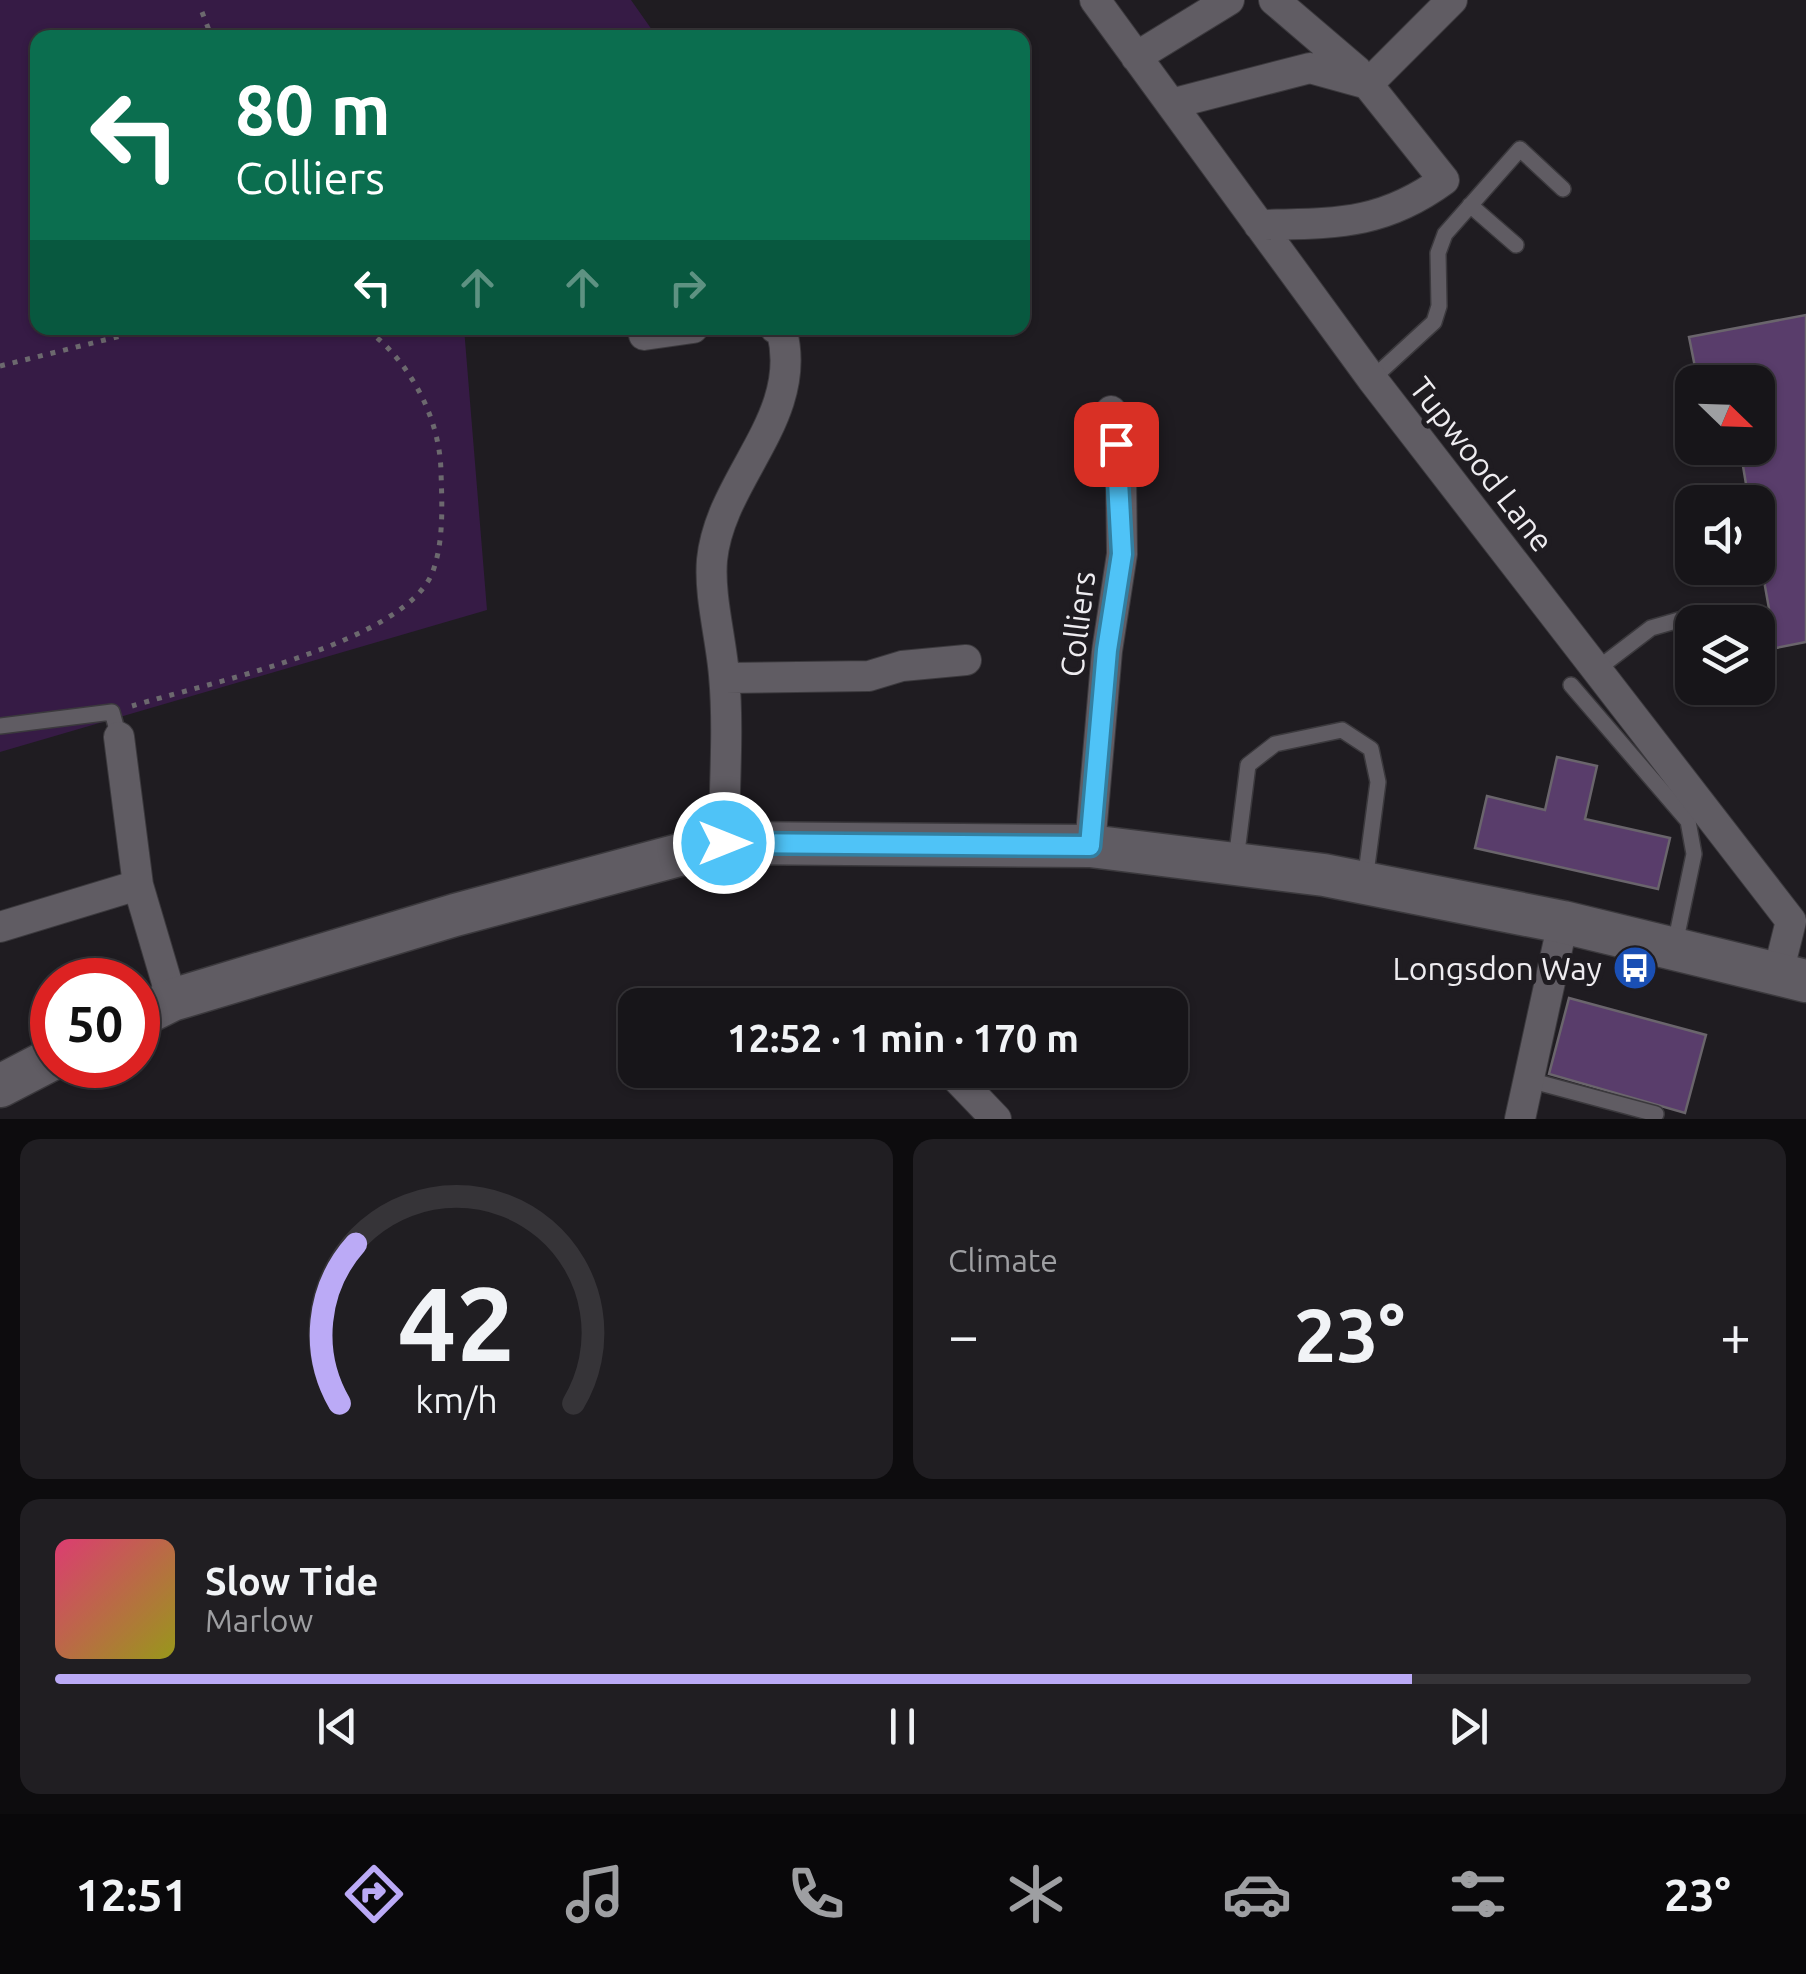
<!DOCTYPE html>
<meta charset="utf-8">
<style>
:root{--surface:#171519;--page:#201e22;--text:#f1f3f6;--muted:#9e9fa2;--line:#363438;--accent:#bbaaf6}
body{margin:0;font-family:Ubuntu,sans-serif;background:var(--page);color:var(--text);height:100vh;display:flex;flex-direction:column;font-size:38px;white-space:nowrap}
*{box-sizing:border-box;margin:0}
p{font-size:32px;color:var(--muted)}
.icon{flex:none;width:55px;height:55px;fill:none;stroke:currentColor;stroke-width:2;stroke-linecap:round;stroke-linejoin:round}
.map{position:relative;height:1119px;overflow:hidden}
.drawer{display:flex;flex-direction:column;gap:20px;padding:20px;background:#0d0c0e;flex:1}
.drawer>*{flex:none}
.banner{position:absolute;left:30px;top:30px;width:1000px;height:305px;border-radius:20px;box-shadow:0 2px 8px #0004,0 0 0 2px var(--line);background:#0b6e4f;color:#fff;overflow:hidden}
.needle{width:65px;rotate:113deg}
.buttons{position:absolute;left:1675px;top:365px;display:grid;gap:20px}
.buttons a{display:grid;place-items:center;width:100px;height:100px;border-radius:20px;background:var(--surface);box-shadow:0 2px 8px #0004,0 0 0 2px var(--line);font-size:50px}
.speed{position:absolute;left:30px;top:958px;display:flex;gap:20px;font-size:50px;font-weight:700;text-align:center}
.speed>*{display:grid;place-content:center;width:130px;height:130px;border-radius:50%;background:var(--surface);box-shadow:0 2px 8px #0004,0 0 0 2px var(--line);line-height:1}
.speed .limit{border:15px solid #d22;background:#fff;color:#111}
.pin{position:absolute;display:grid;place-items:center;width:85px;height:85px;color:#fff;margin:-42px;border-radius:20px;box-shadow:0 5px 15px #0006}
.me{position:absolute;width:110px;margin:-55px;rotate:90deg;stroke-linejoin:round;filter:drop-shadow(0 0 8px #0008)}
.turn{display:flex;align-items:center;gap:35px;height:210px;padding:0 40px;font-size:45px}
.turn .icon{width:130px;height:130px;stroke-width:2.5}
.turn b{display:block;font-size:70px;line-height:85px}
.lanes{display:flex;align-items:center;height:95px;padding:0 40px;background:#0003;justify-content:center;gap:50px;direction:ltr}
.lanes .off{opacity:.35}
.big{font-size:75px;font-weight:700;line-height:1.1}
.drawer .card{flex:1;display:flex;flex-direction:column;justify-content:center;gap:15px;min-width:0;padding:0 35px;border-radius:20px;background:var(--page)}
.drawer .dial{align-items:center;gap:0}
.dial svg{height:260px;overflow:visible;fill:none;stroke:var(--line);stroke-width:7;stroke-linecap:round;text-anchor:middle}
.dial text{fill:var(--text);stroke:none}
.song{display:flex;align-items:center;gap:30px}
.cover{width:120px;height:120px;border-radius:15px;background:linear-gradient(135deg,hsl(340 70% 55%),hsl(60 70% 35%))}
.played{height:10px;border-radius:5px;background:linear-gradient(90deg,var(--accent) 80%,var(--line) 80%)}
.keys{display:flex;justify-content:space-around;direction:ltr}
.heat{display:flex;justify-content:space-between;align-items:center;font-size:55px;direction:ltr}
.drawer .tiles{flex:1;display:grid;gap:20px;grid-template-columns:1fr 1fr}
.card:last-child{grid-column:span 2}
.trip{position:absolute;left:618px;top:988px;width:570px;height:100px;border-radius:20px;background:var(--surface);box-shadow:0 2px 8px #0004,0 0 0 2px var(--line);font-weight:700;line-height:100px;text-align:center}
.tab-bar{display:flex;height:160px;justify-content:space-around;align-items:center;background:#09080a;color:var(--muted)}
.tab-bar .icon{width:70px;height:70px}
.tab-bar .active{color:var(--accent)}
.tab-bar b{font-size:45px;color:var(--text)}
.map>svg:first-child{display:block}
.green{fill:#361b45}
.building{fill:#593d6b;stroke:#6a656c;stroke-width:2.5}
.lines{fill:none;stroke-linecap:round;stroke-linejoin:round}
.lane-casing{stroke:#3b393d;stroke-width:18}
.street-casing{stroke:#3b393d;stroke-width:32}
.secondary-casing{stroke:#3b393d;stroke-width:45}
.path{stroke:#6c696e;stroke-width:5;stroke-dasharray:5 8;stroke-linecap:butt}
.lane{stroke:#605c63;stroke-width:15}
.street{stroke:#605c63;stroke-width:30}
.secondary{stroke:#605c63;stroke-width:42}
.route-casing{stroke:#337fa1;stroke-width:25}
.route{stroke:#4fc3f7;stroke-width:18}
.labels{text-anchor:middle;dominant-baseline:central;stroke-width:10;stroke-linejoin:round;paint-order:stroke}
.street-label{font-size:32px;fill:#eeecf0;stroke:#1f1c21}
.poi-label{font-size:32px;fill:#eeecf0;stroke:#1f1c21;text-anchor:end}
</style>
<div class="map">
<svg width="1806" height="1119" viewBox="0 0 1806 1119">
<rect width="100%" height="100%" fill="#1f1c21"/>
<!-- green -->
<path class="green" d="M0 0H631L657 37 38 38V328H464L487 610 0 752Z"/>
<!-- building -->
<path class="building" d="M1806 315V642L1776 648 1758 547V502H1749L1740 448H1758V382H1698L1689 337Z
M1557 757 1597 766 1585 819 1670 838 1658 889 1475 848 1487 796 1545 810Z
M1569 998 1706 1035 1685 1113 1549 1074Z"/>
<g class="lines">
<defs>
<path id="lane" d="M1470 205 1516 245
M1372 379 1434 322 1439 306 1438 253 1445 234 1520 149 1563 189
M1596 670 1651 628 1707 612
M1571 685 1688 821 1694 854 1675 944
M0 726 112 712 119 737
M1236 860 1248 765 1275 744 1342 730 1371 749 1378 782 1365 881
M1529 1080 1656 1114"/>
<path id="street" d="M1095 0 1372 379 1791 921 1778 973
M1136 57 1229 0
M1171 104 1310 68 1368 84 1452 0
M1259 225C1334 223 1381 226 1444 180L1357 71 1274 0
M644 335 693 328
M725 678 869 676 902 666 966 660
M119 737 138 885 172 1000
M724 843C724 787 729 730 724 675 721 638 709 596 712 560 720 478 804 418 782 332L775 328
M1090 846 1107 651 1122 554 1121 478 1111 411
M0 927 138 885
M949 1070 996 1119
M1520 1119 1563 922"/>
<path id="secondary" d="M138 1017 172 1000 455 915 724 843 1090 846 1324 875 1563 922 1806 981
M0 1086 52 1059"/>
</defs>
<!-- lane casing -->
<use href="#lane" class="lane-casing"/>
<!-- street casing -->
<use href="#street" class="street-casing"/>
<!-- secondary casing -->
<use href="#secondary" class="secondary-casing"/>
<!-- path -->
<path class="path" d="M202 12 212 38
M0 366 153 328
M132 706C203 684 407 643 433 571 444 540 442 504 441 472 440 417 409 360 365 328"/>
<!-- lane -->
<use href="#lane" class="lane"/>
<!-- street -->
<use href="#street" class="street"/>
<!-- secondary -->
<use href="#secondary" class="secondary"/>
</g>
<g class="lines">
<defs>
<path id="route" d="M724 843 1090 846 1107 650 1122 554 1116 444"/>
</defs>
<!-- route casing -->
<use href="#route" class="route-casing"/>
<!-- route -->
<use href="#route" class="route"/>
</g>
<!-- icons -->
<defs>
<symbol id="bus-disc" viewBox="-11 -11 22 22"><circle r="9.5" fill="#1a4fb4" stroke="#1f1c21"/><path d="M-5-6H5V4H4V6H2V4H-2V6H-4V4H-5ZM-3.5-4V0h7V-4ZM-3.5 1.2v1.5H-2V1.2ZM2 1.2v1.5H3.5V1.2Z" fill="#fff"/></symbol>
</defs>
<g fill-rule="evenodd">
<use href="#bus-disc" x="1610" y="943" width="50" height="50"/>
</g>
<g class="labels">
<!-- street labels -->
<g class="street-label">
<text transform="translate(1482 464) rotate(52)">Tupwood Lane</text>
<text transform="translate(1077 624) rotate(-83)">Colliers</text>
</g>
<!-- poi labels -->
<g class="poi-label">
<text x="1602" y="968">Longsdon Way</text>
</g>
</g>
</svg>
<div class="buttons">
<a><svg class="needle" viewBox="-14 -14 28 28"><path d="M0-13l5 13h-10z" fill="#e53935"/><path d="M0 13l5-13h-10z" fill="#9e9fa2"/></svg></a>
<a><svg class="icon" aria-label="sound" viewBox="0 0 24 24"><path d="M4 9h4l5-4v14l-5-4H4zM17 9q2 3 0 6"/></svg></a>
<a><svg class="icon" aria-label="layers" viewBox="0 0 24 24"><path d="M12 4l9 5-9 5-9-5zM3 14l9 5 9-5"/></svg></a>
</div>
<div class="speed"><div class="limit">50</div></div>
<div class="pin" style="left:1116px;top:444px;background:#d93025"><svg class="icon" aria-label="arrive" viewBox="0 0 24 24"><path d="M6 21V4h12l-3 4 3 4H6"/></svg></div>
<svg class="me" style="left:724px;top:843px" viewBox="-20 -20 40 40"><circle r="17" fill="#4fc3f7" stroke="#fff" stroke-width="3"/><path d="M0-11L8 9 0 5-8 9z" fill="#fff"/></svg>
<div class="trip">12:52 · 1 min · 170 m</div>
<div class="banner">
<div class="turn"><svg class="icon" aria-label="left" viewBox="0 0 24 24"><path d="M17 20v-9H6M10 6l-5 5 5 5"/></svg><div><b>80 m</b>Colliers</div></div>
<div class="lanes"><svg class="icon" aria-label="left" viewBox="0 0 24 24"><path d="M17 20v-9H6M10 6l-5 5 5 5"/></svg><svg class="icon off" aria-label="ahead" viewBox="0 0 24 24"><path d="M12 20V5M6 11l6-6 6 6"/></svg><svg class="icon off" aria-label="ahead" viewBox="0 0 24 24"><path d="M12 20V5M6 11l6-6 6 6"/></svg><svg class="icon off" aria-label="right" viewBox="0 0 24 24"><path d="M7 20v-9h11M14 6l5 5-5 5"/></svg></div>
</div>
</div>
<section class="drawer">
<div class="tiles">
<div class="card dial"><svg viewBox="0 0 100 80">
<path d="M14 69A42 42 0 1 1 86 69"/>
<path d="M14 69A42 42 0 0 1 19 20" stroke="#bbaaf6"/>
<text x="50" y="56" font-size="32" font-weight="700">42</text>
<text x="50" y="72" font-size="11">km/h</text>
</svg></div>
<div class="card"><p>Climate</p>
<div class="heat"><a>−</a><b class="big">23°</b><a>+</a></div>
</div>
<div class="card">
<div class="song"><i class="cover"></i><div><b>Slow Tide</b><p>Marlow</p></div></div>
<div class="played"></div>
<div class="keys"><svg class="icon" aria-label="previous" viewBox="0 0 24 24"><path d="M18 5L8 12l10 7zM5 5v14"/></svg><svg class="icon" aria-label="pause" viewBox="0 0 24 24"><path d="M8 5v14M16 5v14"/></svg><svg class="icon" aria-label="next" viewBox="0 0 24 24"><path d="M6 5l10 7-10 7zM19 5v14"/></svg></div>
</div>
</div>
</section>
<nav class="tab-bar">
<b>12:51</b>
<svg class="icon active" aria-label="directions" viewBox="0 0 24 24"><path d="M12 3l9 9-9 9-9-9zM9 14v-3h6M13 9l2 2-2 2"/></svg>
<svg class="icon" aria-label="music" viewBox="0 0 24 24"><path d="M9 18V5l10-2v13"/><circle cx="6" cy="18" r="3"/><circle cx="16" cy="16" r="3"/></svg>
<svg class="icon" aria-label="phone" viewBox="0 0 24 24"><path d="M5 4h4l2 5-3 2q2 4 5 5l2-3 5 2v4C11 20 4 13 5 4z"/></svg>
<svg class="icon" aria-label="climate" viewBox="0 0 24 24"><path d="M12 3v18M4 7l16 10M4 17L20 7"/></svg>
<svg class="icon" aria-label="car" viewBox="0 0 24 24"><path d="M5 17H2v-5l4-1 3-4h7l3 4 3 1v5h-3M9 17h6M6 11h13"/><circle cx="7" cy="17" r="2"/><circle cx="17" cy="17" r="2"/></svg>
<svg class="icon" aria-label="filters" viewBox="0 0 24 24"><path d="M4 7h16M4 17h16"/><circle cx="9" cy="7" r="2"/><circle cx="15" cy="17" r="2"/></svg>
<b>23°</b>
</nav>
